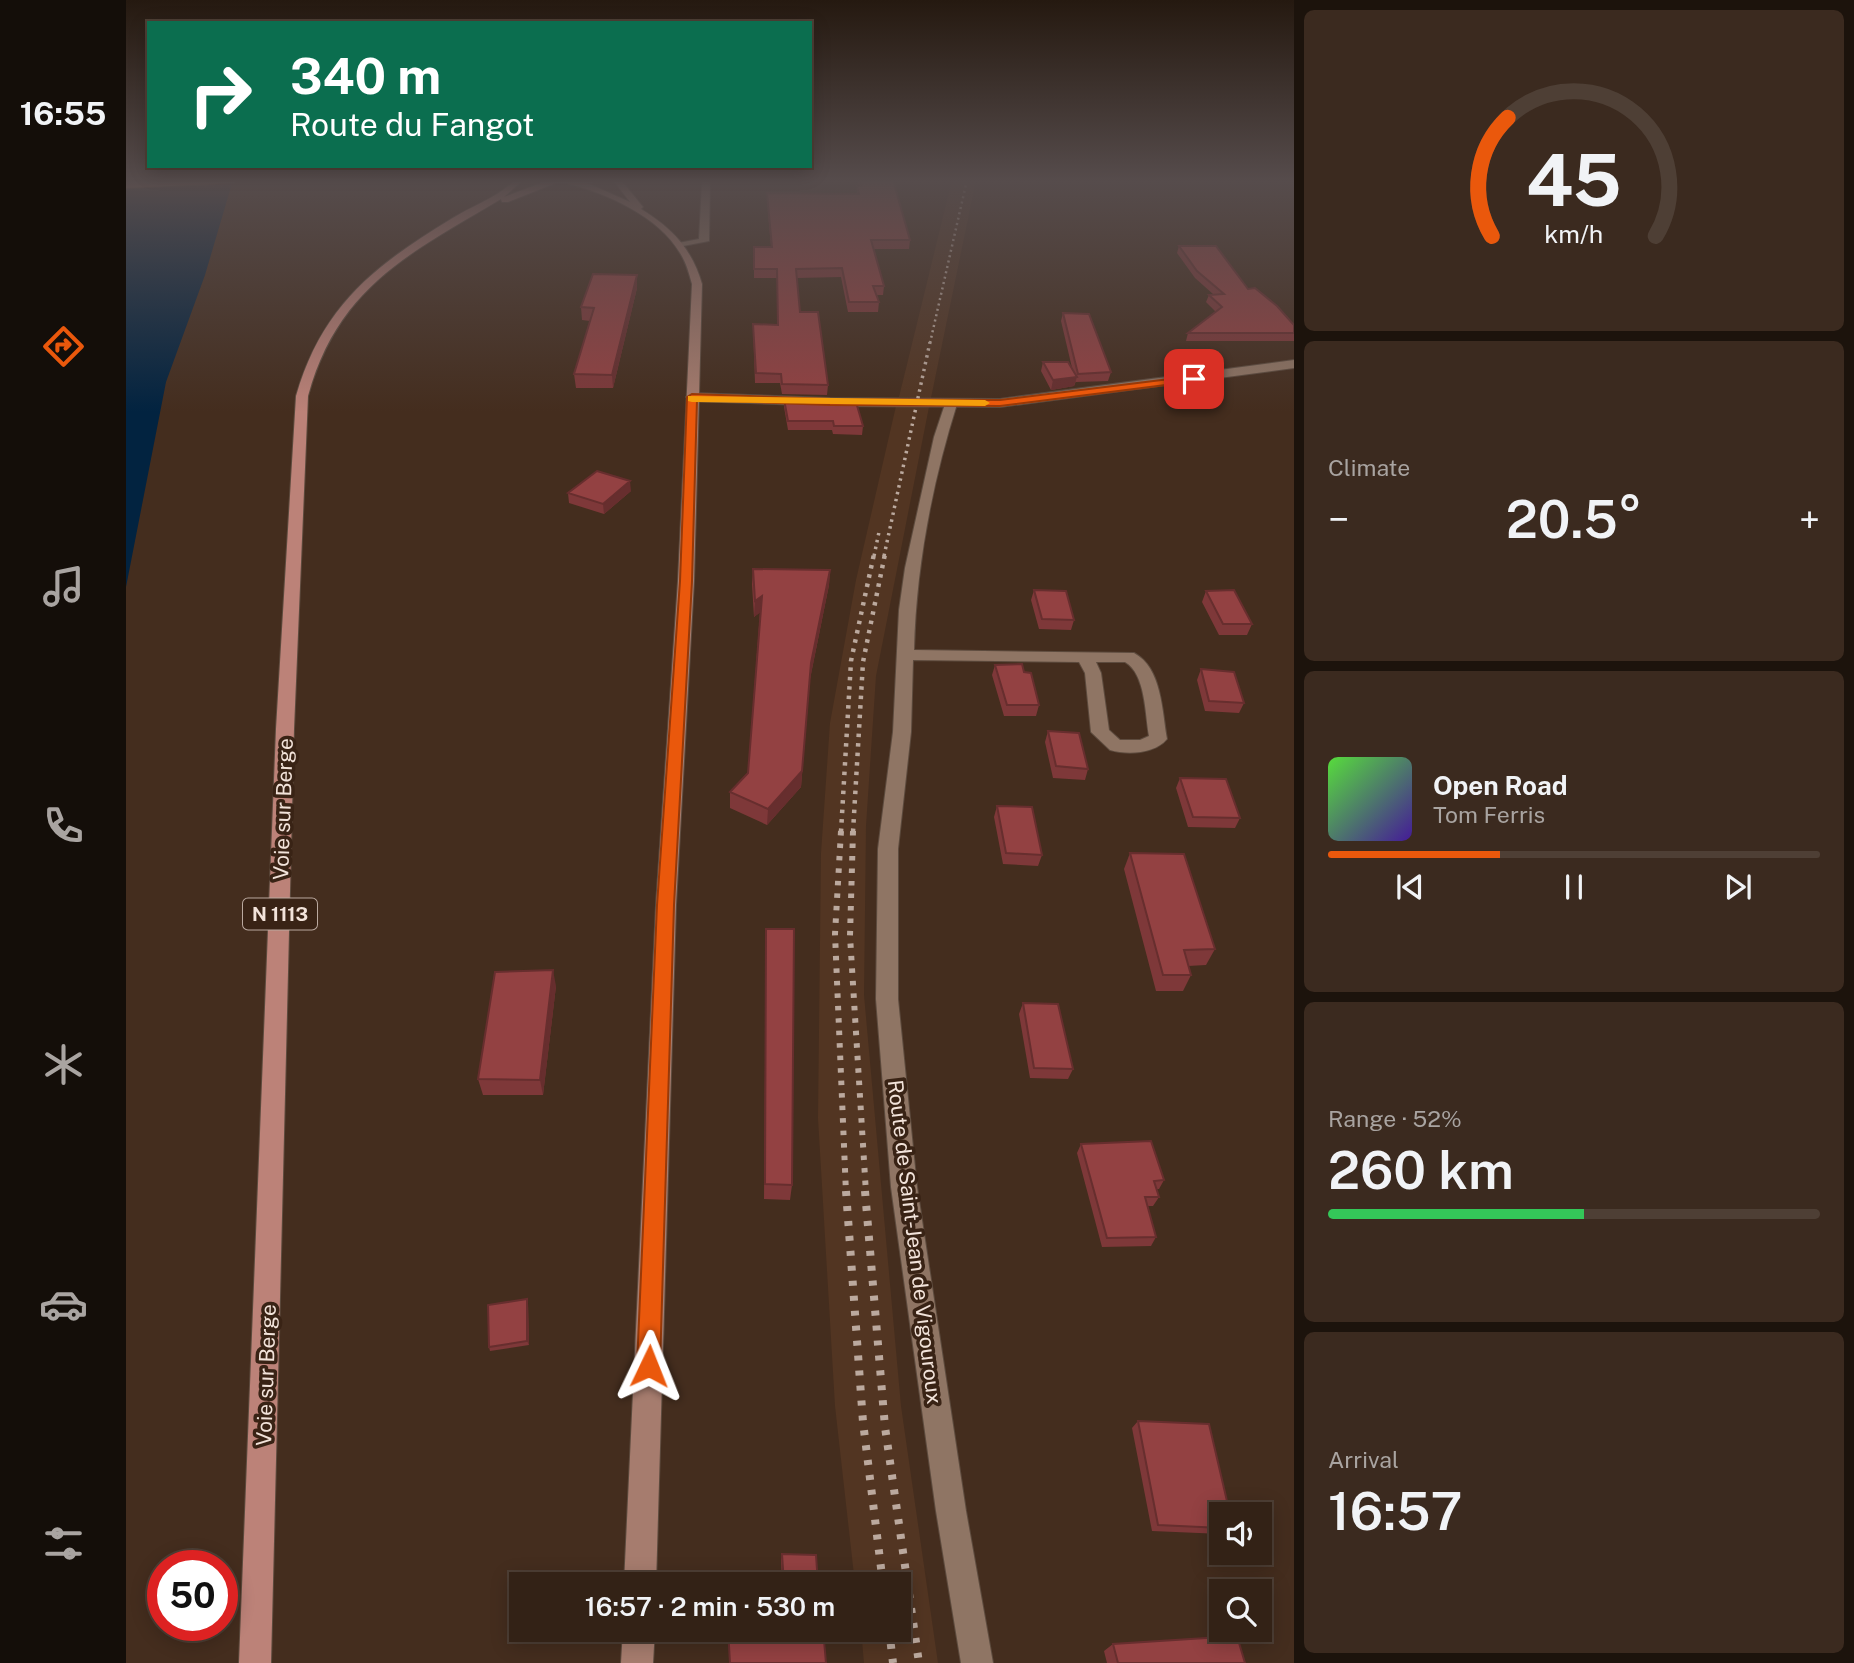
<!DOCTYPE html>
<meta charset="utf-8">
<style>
:root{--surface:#332216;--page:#3b2a1f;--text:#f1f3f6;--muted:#a9a4a1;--line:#4e3f35;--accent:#ea580c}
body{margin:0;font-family:"Public Sans",sans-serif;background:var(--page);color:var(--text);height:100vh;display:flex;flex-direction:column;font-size:26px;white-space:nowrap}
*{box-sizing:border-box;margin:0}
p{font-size:23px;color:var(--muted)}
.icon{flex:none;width:38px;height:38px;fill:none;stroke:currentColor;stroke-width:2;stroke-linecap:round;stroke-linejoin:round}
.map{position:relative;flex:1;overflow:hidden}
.drawer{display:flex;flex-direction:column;gap:10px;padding:10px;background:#1c130c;width:560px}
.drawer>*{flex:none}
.hud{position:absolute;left:21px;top:21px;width:665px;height:147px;border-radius:0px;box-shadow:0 4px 18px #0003,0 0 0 2px var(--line);background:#0b6e4f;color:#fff;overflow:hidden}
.buttons{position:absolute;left:1083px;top:1502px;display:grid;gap:14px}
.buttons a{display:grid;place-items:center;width:63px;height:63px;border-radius:0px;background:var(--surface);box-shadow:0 4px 18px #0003,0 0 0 2px var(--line);font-size:35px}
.speed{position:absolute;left:21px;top:1550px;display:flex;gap:14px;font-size:35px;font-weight:700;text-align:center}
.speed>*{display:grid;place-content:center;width:91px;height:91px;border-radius:50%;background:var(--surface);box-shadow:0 4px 18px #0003,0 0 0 2px var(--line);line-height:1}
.speed .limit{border:10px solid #d22;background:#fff;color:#111}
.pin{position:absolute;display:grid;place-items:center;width:60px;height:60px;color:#fff;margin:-30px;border-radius:14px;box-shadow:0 4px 10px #0006}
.me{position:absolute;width:77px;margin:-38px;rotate:2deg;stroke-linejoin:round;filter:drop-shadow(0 0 5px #0008)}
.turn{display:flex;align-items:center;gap:24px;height:147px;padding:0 28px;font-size:32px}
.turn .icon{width:91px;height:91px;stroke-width:2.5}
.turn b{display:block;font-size:49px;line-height:60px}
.big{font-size:52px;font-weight:600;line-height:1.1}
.drawer .tile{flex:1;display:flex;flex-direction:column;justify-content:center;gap:10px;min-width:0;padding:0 24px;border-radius:10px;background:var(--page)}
.drawer .dial{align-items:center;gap:0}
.dial svg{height:182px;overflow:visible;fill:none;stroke:var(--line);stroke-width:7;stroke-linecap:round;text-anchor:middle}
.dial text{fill:var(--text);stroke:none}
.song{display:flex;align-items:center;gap:21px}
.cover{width:84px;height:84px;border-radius:10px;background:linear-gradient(135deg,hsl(110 70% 55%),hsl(260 70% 35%))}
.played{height:7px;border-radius:4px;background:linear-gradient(90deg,var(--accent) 35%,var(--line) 35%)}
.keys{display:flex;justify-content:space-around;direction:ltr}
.heat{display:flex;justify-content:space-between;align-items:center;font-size:38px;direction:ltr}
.charge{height:10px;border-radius:5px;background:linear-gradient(90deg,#34c759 52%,var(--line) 0)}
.trip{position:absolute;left:383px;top:1572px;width:402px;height:70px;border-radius:0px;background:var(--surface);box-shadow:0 4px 18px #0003,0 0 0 2px var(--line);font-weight:600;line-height:70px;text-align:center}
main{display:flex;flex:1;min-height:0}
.tab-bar{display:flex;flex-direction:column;width:126px;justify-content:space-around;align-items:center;background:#140e09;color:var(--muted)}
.tab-bar .icon{width:49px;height:49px}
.tab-bar .on{color:var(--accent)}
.tab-bar b{font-size:32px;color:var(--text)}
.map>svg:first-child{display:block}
.built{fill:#523522}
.water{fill:#022340}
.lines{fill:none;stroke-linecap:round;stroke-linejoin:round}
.minor-casing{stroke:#5d4b3e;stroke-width:2}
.tertiary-casing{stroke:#5d4b3e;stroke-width:2}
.secondary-casing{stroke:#5d4b3e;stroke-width:2}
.primary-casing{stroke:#5d4b3e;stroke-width:2}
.minor{fill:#8f7564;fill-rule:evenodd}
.tertiary{fill:#8f7564;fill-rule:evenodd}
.secondary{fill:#a67c6e;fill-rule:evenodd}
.primary{fill:#bc8278;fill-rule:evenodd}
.rail-far4{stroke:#bba99e;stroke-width:2.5;stroke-dasharray:2 3.5;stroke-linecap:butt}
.rail-far3{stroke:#bba99e;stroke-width:3.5;stroke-dasharray:2.5 4.5;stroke-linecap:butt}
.rail-far2{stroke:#bba99e;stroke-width:4.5;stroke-dasharray:3.5 6;stroke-linecap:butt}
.rail-far1{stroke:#bba99e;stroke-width:6;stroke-dasharray:4.5 8;stroke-linecap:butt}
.rail{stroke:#bba99e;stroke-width:8;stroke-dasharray:5 10;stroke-linecap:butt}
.wall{fill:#7e3839}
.shaded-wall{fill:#672e2e}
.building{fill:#934142;stroke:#672e2e;stroke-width:2}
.route{fill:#ea580c;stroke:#983908;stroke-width:2}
.slow{fill:#f59e0b}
.labels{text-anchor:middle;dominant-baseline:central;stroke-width:7;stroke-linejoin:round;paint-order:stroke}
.shield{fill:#392315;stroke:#baa99f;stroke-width:2}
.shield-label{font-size:19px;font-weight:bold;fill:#f2e3da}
.street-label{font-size:21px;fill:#f2e3da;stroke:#392315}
</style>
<main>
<nav class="tab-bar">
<b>16:55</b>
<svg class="icon on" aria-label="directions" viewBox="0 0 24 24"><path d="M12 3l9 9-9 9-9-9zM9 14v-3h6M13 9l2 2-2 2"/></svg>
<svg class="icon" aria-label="music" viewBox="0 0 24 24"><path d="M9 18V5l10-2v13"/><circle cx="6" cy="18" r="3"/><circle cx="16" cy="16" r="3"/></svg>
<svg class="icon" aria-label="phone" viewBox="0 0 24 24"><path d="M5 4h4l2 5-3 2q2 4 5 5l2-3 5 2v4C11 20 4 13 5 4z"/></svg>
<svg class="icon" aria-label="climate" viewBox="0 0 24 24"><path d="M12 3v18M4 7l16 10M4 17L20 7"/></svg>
<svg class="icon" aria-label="car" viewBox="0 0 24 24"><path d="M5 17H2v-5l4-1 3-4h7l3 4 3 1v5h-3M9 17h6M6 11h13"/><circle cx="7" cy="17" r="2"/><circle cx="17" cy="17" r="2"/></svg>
<svg class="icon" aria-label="filters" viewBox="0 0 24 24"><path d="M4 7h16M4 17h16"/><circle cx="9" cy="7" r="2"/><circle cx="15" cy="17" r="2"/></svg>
</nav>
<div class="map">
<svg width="1168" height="1663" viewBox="0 0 1168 1663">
<rect width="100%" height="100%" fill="#442d1e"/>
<!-- built -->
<path class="built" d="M826 180H850L805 398 773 397Z
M770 406 803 407 750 676 740 826 738 995 775 1406 812 1663H738L735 1629H774V1584H729L709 1406 692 1118 695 853 704 723 730 580Z"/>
<!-- water -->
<path class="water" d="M0 180H107L79 275 40 382 0 587Z"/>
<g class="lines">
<defs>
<path id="minor" d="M580 180 584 183 583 241 552 247V243L573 239 576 183Z
M825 400 831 404C806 483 790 568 788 650L1008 653C1036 668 1036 711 1041 739 1029 754 1001 755 984 750L965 732 959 673 953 662 787 660 785 732 772 849V999L791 1187 840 1511 867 1663H835L810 1511 765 1187 750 999 752 849 767 732 773 610 779 568 808 437 819 404ZM970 662H999C1020 674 1019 715 1023 736L1014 740H994L983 730 975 673Z"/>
<path id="tertiary" d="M1168 360V368L874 407 704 406 566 401 560 397 566 393 704 398 874 399Z"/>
<path id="secondary" d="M442 180 461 183 504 202 487 180H495L517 207 515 209C546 228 566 249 576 284L568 581 550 905 530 1584H498L530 905 552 581 566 284C563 273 560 262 554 253 533 217 481 193 442 184Z
M497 1629H529L527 1663H495Z"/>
<path id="primary" d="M59 180H111L107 183 0 188V182Z
M389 180H397L378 197 415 183 413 180H470L466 183H430L382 202H376L375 199C285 253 212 286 182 396L168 729 145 1663H113L150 729 170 396C196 306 248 266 325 219 346 206 371 198 389 180Z"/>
</defs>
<!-- minor casing -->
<use href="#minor" class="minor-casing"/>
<!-- tertiary casing -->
<use href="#tertiary" class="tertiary-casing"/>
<!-- secondary casing -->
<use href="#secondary" class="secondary-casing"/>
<!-- primary casing -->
<use href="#primary" class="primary-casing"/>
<!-- minor -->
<use href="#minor" class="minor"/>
<!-- tertiary -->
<use href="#tertiary" class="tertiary"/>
<!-- secondary -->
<use href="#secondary" class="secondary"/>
<!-- primary -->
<use href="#primary" class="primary"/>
<!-- rail-far4 -->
<path class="rail-far4" d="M804 343 841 180"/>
<!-- rail-far3 -->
<path class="rail-far3" d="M748 556 753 532
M758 556 804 342"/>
<!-- rail-far2 -->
<path class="rail-far2" d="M715 832 725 661 748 554
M727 832 737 662 759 554"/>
<!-- rail-far1 -->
<path class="rail-far1" d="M715 831 709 934 720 1193
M727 831 724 936 740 1193"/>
<!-- rail -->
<path class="rail" d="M720 1191 737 1422 757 1584
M739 1191 759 1427 793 1663
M763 1629 767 1663"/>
</g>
<!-- wall -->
<path class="wall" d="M731 180H767L784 240 783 249H748L758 286 757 295H751L753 302 752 312H722L715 277 671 278 674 312 702 385 701 395 656 394 654 383H629L627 324 651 325V278H628V247H645L641 201V193L731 194 732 186Z
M1053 246 1122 289 1168 325V341H1060L1062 333 1090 312 1080 302 1083 295 1087 294 1069 278 1051 253Z
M511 288 487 388H450L448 374 464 321 456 320 455 307Z
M937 313 985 372 982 381 950 382V381L948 386 925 390 915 371 917 362 947 372 935 321Z
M658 399 737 426 736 435 707 434 706 430H662L658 407Z
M505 491 478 514 443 503 442 493Z
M627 569 704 570 703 585 684 679 675 787 641 825 604 808V792L622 773 634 612 628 617 626 584Z
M908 590 948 620 945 630 913 629 905 600Z
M1080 591 1126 624 1121 635H1093L1076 602Z
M869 665 898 672 913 705 910 716H878L866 675Z
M1075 669 1118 703 1113 713 1079 711 1071 680Z
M922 731 962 769 959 780 927 778 919 742Z
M1054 778 1114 818 1109 828 1062 827 1050 788Z
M871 806 916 855 912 866 877 864 868 817Z
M1004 853 1089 949 1080 965 1062 966 1065 975 1057 991H1030L998 869Z
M640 929 666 1185 664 1200 638 1199Z
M430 986 417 1095H357L352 1079Z
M897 1003 947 1069 942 1079 904 1078 893 1014Z
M955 1144 1038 1180 1033 1189H1030L1033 1197 1027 1206H1022L1030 1237 1025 1246 976 1247 951 1153Z
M402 1303 403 1345 364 1351 363 1347Z
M1012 1421 1096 1514V1534L1026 1531 1006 1428Z
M656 1554 692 1584H656L655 1560Z
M987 1644 1119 1663H981L978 1651Z"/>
<!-- shaded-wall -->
<path class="shaded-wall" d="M511 275V288L487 388 486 375Z
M951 377 948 386 925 390 927 380Z
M504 481 505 491 478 514 477 504Z
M704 570 703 585 684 679 675 787 641 825 642 809 685 663Z
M636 596 635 612 628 617 629 601Z
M427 970 430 986 417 1095 414 1080Z
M401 1299 402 1303 403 1345 401 1341Z"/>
<!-- building -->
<path class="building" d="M733 180H767L784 240H745L758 286H747L753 302H723L716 268 670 269 674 312H692L702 385 656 384 655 374 630 373 627 324 652 325 651 269H628V247H646L641 193 733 194 731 186H735Z
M1053 246H1090L1122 289 1129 288 1151 306 1168 325V333H1062L1096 307 1083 295 1098 294 1071 271Z
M467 274 511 275 486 375 448 374 468 308 455 307Z
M937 313 963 314 985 372 952 374Z
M917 362H942L951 377 927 380Z
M658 399 730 402 737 426H708L707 421H662Z
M471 471 504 481 477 504 442 493Z
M627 569 704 570 685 663 676 771 642 809 604 792 622 773 636 596 629 601Z
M908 590 940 591 948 620 916 619Z
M1108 590 1126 624H1097L1080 591Z
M896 664 898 672 905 673 913 705H881L869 665Z
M1075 669 1108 672 1118 703 1083 701Z
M922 731 953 733 962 769 930 766Z
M1054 778 1100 779 1114 818 1067 817Z
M871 806 906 807 916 855 880 853Z
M1004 853 1058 854 1089 949 1058 950 1065 975H1037Z
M640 929H668L666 1185 639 1184Z
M427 970 414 1080 352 1079 369 972Z
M897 1003 932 1004 947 1069 908 1068Z
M1025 1141 1038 1180 1028 1181 1033 1197H1019L1030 1237 981 1238 955 1144Z
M401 1299V1341L363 1347 362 1305Z
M1012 1421 1083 1424 1104 1514H1096V1528L1032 1525Z
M656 1554 690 1555 692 1584H658Z
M602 1629H697L700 1663H604Z
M1111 1636 1119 1663H992L987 1644Z"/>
<!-- sky -->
<linearGradient id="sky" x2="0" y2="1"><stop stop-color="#251910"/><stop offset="0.44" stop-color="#564c4c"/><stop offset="1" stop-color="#564c4c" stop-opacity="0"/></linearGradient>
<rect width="1168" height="412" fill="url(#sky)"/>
<!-- route -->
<path class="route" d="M1068 376H1071V381L874 406 704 405 571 400 566 581 548 905 534 1366 531 1375 523 1378 514 1375 511 1366 531 905 554 581 561 397 566 394 704 399 874 400Z"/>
<!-- slow -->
<path class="slow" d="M562 396 859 400 864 403 859 406 566 402 562 401Z"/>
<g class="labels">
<!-- shield labels -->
<rect class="shield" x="117" y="898.5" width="74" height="31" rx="5"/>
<g class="shield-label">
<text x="154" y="914">N 1113</text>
</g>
<!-- street labels -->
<g class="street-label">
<text transform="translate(157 809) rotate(-88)">Voie sur Berge</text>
<text transform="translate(789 1242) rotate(83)">Route de Saint-Jean de Vigouroux</text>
<text transform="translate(140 1375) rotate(-88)">Voie sur Berge</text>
</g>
</g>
</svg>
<div class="buttons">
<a><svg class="icon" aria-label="sound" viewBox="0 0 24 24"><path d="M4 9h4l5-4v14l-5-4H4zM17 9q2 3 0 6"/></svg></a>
<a><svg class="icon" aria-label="search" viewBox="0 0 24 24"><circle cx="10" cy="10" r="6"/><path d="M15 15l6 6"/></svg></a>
</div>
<div class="speed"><div class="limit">50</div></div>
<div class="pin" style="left:1068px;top:379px;background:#d93025"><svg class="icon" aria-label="arrive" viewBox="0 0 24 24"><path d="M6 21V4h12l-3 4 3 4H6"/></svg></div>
<svg class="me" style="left:523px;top:1366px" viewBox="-20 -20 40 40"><path d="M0-17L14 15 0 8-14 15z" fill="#ea580c" stroke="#fff" stroke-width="4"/></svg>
<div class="trip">16:57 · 2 min · 530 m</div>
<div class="hud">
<div class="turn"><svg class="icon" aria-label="right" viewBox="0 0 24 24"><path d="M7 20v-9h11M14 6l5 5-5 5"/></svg><div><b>340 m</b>Route du Fangot</div></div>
</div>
</div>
<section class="drawer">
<div class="tile dial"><svg viewBox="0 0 100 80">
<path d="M14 69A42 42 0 1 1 86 69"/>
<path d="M14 69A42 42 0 0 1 21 17" stroke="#ea580c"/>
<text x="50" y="56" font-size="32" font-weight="700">45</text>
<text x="50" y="72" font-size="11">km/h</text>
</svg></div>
<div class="tile"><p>Climate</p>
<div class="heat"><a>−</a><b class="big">20.5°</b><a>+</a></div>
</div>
<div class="tile">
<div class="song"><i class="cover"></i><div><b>Open Road</b><p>Tom Ferris</p></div></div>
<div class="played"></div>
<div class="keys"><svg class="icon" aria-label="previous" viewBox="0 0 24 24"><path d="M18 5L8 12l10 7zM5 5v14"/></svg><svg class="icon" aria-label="pause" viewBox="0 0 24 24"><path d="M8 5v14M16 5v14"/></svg><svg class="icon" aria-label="next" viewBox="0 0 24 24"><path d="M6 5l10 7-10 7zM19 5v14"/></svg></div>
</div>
<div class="tile"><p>Range · 52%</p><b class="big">260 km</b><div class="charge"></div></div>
<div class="tile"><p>Arrival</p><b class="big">16:57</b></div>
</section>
</main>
